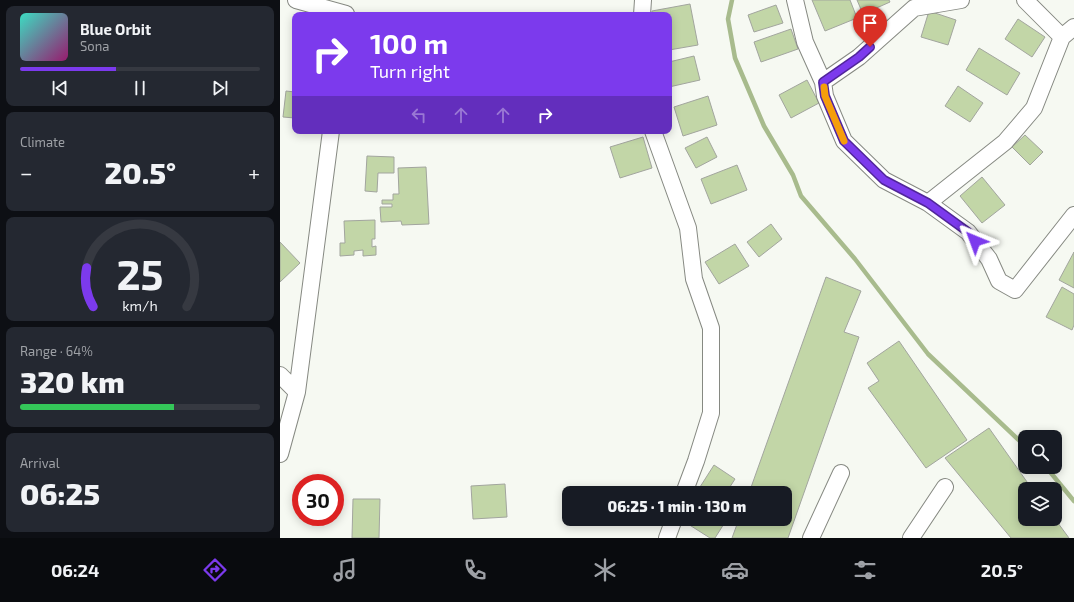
<!DOCTYPE html>
<meta charset="utf-8">
<style>
:root{--surface:#171b24;--page:#242831;--text:#f1f3f6;--muted:#9ea1a6;--line:#363941;--accent:#7c3aed}
body{margin:0;font-family:"Exo 2",sans-serif;background:var(--page);color:var(--text);height:100vh;display:flex;flex-direction:column;font-size:15px;white-space:nowrap}
*{box-sizing:border-box;margin:0}
p{font-size:13px;color:var(--muted)}
.icon{flex:none;width:22px;height:22px;fill:none;stroke:currentColor;stroke-width:2;stroke-linecap:round;stroke-linejoin:round}
.map{position:relative;flex:1;overflow:hidden}
.side{display:flex;flex-direction:column;gap:6px;padding:6px;background:#0d0f14;width:280px}
.side>*{flex:none}
.banner{position:absolute;left:12px;top:12px;width:380px;height:122px;border-radius:8px;box-shadow:0 2px 10px #0003;background:#7c3aed;color:#fff;overflow:hidden}
.controls{position:absolute;left:738px;top:430px;display:grid;gap:8px}
.controls a{display:grid;place-items:center;width:44px;height:44px;border-radius:8px;background:var(--surface);box-shadow:0 2px 10px #0003;font-size:20px}
.speed{position:absolute;left:12px;top:474px;display:flex;gap:8px;font-size:20px;font-weight:700;text-align:center}
.speed>*{display:grid;place-content:center;width:52px;height:52px;border-radius:50%;background:var(--surface);box-shadow:0 2px 10px #0003;line-height:1}
.speed .limit{border:6px solid #d22;background:#fff;color:#111}
.pin{position:absolute;display:grid;place-items:center;width:34px;height:34px;color:#fff;margin:-41px -17px;border-radius:50% 50% 50% 0;rotate:-45deg;box-shadow:0 0 4px #0007}
.pin .icon{rotate:45deg}
.me{position:absolute;width:44px;margin:-22px;rotate:316deg;stroke-linejoin:round;filter:drop-shadow(0 0 3px #0008)}
.turn{display:flex;align-items:center;gap:14px;height:84px;padding:0 12px;font-size:18px}
.turn .icon{width:52px;height:52px;stroke-width:2.5}
.turn b{display:block;font-size:28px;line-height:34px}
.lanes{display:flex;align-items:center;height:38px;padding:0 12px;background:#0003;justify-content:center;gap:20px;direction:ltr}
.lanes .off{opacity:.35}
.big{font-size:30px;font-weight:800;line-height:1.1}
.side .tile{flex:1;display:flex;flex-direction:column;justify-content:center;gap:6px;min-width:0;padding:0 14px;border-radius:8px;background:var(--page)}
.side .dial{align-items:center;gap:0}
.dial svg{height:104px;overflow:visible;fill:none;stroke:var(--line);stroke-width:7;stroke-linecap:round;text-anchor:middle}
.dial text{fill:var(--text);stroke:none}
.song{display:flex;align-items:center;gap:12px}
.cover{width:48px;height:48px;border-radius:6px;background:linear-gradient(135deg,hsl(170 70% 55%),hsl(320 70% 35%))}
.played{height:4px;border-radius:2px;background:linear-gradient(90deg,var(--accent) 40%,var(--line) 40%)}
.keys{display:flex;justify-content:space-around;direction:ltr}
.heat{display:flex;justify-content:space-between;align-items:center;font-size:22px;direction:ltr}
.charge{height:6px;border-radius:3px;background:linear-gradient(90deg,#34c759 64%,var(--line) 0)}
.trip{position:absolute;left:282px;top:486px;width:230px;height:40px;border-radius:8px;background:var(--surface);box-shadow:0 2px 10px #0003;font-weight:800;line-height:40px;text-align:center}
.tab-bar{display:flex;height:64px;justify-content:space-around;align-items:center;background:#090b0e;color:var(--muted)}
.tab-bar .icon{width:28px;height:28px}
.tab-bar .active{color:var(--accent)}
.tab-bar b{font-size:18px;color:var(--text)}
main{display:flex;flex:1;min-height:0}
.map>svg:first-child{display:block}
.lines{fill:none;stroke-linecap:round;stroke-linejoin:round}
.stream{stroke:#a8bb8d;stroke-width:4.5}
.building{fill:#c2d6a7;stroke:#a2a59e}
.minor-casing{stroke:#868982;stroke-width:18}
.minor{stroke:#fff;stroke-width:16}
.route-casing{stroke:#51269a;stroke-width:10}
.route{stroke:#7c3aed;stroke-width:7}
.slow{stroke:#f59e0b;stroke-width:7}
</style>
<main>
<section class="side">
<div class="tile">
<div class="song"><i class="cover"></i><div><b>Blue Orbit</b><p>Sona</p></div></div>
<div class="played"></div>
<div class="keys"><svg class="icon" aria-label="previous" viewBox="0 0 24 24"><path d="M18 5L8 12l10 7zM5 5v14"/></svg><svg class="icon" aria-label="pause" viewBox="0 0 24 24"><path d="M8 5v14M16 5v14"/></svg><svg class="icon" aria-label="next" viewBox="0 0 24 24"><path d="M6 5l10 7-10 7zM19 5v14"/></svg></div>
</div>
<div class="tile"><p>Climate</p>
<div class="heat"><a>−</a><b class="big">20.5°</b><a>+</a></div>
</div>
<div class="tile dial"><svg viewBox="0 0 100 80">
<path d="M14 69A42 42 0 1 1 86 69"/>
<path d="M14 69A42 42 0 0 1 9 39" stroke="#7c3aed"/>
<text x="50" y="56" font-size="32" font-weight="700">25</text>
<text x="50" y="72" font-size="11">km/h</text>
</svg></div>
<div class="tile"><p>Range · 64%</p><b class="big">320 km</b><div class="charge"></div></div>
<div class="tile"><p>Arrival</p><b class="big">06:25</b></div>
</section>
<div class="map">
<svg width="794" height="538" viewBox="0 0 794 538">
<rect width="100%" height="100%" fill="#f6f9f2"/>
<g class="lines">
<!-- stream -->
<path class="stream" d="M452 0 448 19 455 58 484 126 513 175 521 196 575 259 648 354 745 446
M766 467 794 501"/>
</g>
<!-- building -->
<path class="building" d="M532 0H570L577 18 545 31Z
M577 0H609L610 2 583 14Z
M410 4 418 45 389 50V15H372V11Z
M496 5 503 23 474 32 468 15Z
M649 11 676 20 668 45 641 37Z
M738 19 765 37 752 57 725 39Z
M511 29 518 49 481 62 474 42Z
M699 48 740 73 727 95 686 70Z
M414 56 420 80 389 87V62Z
M527 80 539 103 511 118 499 95Z
M678 86 703 103 690 122 665 106Z
M6 91 15 92V118L3 117Z
M428 96 437 125 403 136 394 107Z
M745 135 763 152 750 165 732 147Z
M363 137 372 168 340 178 330 147Z
M427 137 437 157 416 168 405 148Z
M87 156 114 157V173H98L97 192 85 191Z
M457 165 467 190 431 204 421 179Z
M146 167 149 224 122 225 121 221 101 222 100 207H112V204H102V200H113V194H119L118 168Z
M702 177 725 205 702 223 680 196Z
M95 220V239H92V247L96 246V255L83 256V250L74 251V255L60 256V243H65L64 221Z
M491 224 502 239 479 257 467 242Z
M0 242 20 263 0 282Z
M455 244 469 266 439 284 425 262Z
M794 252V288L779 280Z
M546 277 581 291 564 332 579 337 508 538H452L459 519H505V493H469Z
M782 287 794 294V325L792 330 766 317Z
M619 341 687 440 646 468 588 388 599 381 587 363Z
M709 428 752 489H745V519H775L789 538H731L665 458Z
M434 465 455 479 446 493H429L420 487Z
M225 484 227 517 193 519 191 486Z
M73 499H100L99 538H72Z
M411 519H447L435 538H430L408 524Z"/>
<g class="lines">
<defs>
<path id="minor" d="M16 0 66 14
M515 0 525 42 543 82 545 96 564 141 604 180 648 203 688 232 709 259 719 281 735 290 794 215
M745 0 782 37
M362 15 363 0
M543 82 579 57 634 8 681 0
M373 131 408 228 414 279 431 328V413L416 461 404 493
M648 203 725 142 754 108 782 37 794 27
M0 375 17 392
M0 454 17 392 51 131
M387 538 394 519
M531 538 561 473
M631 538 665 487"/>
</defs>
<!-- minor casing -->
<use href="#minor" class="minor-casing"/>
<!-- minor -->
<use href="#minor" class="minor"/>
</g>
<g class="lines">
<defs>
<path id="route" d="M590 47 579 57 543 82 545 96 564 141 604 180 648 203 688 232 695 241"/>
</defs>
<!-- route casing -->
<use href="#route" class="route-casing"/>
<!-- route -->
<use href="#route" class="route"/>
<!-- slow -->
<path class="slow" d="M544 87 545 96 564 141"/>
</g>
</svg>
<div class="controls">
<a><svg class="icon" aria-label="search" viewBox="0 0 24 24"><circle cx="10" cy="10" r="6"/><path d="M15 15l6 6"/></svg></a>
<a><svg class="icon" aria-label="layers" viewBox="0 0 24 24"><path d="M12 4l9 5-9 5-9-5zM3 14l9 5 9-5"/></svg></a>
</div>
<div class="speed"><div class="limit">30</div></div>
<div class="pin" style="left:590px;top:47px;background:#d93025"><svg class="icon" aria-label="arrive" viewBox="0 0 24 24"><path d="M6 21V4h12l-3 4 3 4H6"/></svg></div>
<svg class="me" style="left:695px;top:241px" viewBox="-20 -20 40 40"><path d="M0-17L14 15 0 8-14 15z" fill="#7c3aed" stroke="#fff" stroke-width="4"/></svg>
<div class="trip">06:25 · 1 min · 130 m</div>
<div class="banner">
<div class="turn"><svg class="icon" aria-label="right" viewBox="0 0 24 24"><path d="M7 20v-9h11M14 6l5 5-5 5"/></svg><div><b>100 m</b>Turn right</div></div>
<div class="lanes"><svg class="icon off" aria-label="left" viewBox="0 0 24 24"><path d="M17 20v-9H6M10 6l-5 5 5 5"/></svg><svg class="icon off" aria-label="ahead" viewBox="0 0 24 24"><path d="M12 20V5M6 11l6-6 6 6"/></svg><svg class="icon off" aria-label="ahead" viewBox="0 0 24 24"><path d="M12 20V5M6 11l6-6 6 6"/></svg><svg class="icon" aria-label="right" viewBox="0 0 24 24"><path d="M7 20v-9h11M14 6l5 5-5 5"/></svg></div>
</div>
</div>
</main>
<nav class="tab-bar">
<b>06:24</b>
<svg class="icon active" aria-label="directions" viewBox="0 0 24 24"><path d="M12 3l9 9-9 9-9-9zM9 14v-3h6M13 9l2 2-2 2"/></svg>
<svg class="icon" aria-label="music" viewBox="0 0 24 24"><path d="M9 18V5l10-2v13"/><circle cx="6" cy="18" r="3"/><circle cx="16" cy="16" r="3"/></svg>
<svg class="icon" aria-label="phone" viewBox="0 0 24 24"><path d="M5 4h4l2 5-3 2q2 4 5 5l2-3 5 2v4C11 20 4 13 5 4z"/></svg>
<svg class="icon" aria-label="climate" viewBox="0 0 24 24"><path d="M12 3v18M4 7l16 10M4 17L20 7"/></svg>
<svg class="icon" aria-label="car" viewBox="0 0 24 24"><path d="M5 17H2v-5l4-1 3-4h7l3 4 3 1v5h-3M9 17h6M6 11h13"/><circle cx="7" cy="17" r="2"/><circle cx="17" cy="17" r="2"/></svg>
<svg class="icon" aria-label="filters" viewBox="0 0 24 24"><path d="M4 7h16M4 17h16"/><circle cx="9" cy="7" r="2"/><circle cx="15" cy="17" r="2"/></svg>
<b>20.5°</b>
</nav>
